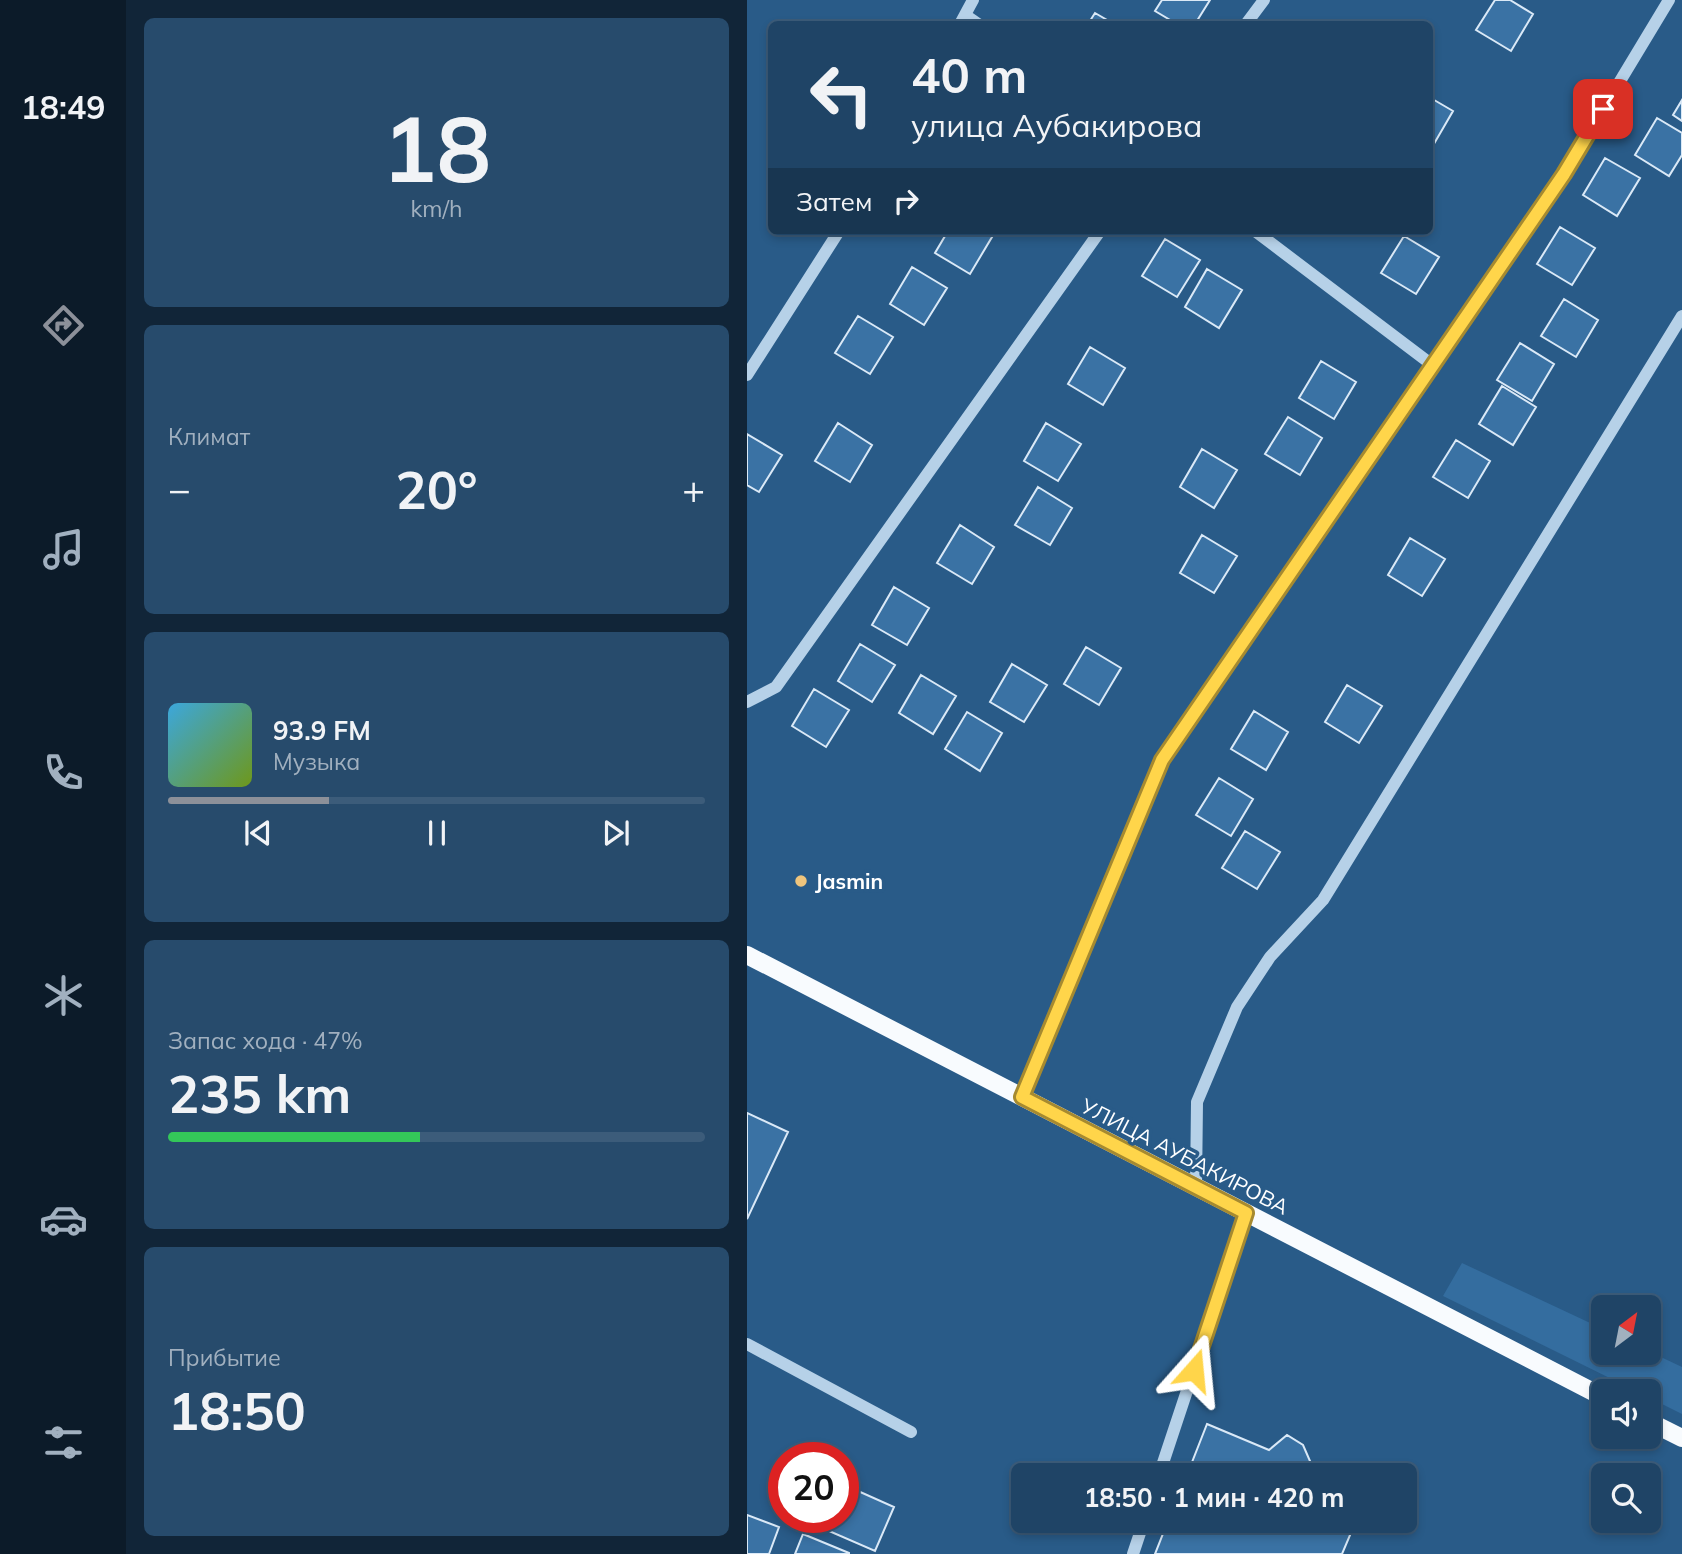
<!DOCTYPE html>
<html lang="ru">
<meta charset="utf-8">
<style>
:root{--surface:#1f4466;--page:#274b6c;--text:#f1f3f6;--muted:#a1b0bf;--line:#3c5c7a;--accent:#8c9099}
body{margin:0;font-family:Mulish,sans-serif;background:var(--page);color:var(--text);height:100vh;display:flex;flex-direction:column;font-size:26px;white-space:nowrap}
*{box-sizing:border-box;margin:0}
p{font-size:23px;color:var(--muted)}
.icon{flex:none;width:38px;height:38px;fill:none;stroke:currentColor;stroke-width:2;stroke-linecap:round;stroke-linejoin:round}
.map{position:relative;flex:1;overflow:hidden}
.drawer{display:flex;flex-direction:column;gap:18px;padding:18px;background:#112538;width:621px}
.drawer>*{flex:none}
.guide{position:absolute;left:21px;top:21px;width:665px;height:214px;border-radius:10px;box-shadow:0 4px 10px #0003,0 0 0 2px var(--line);background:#1f4466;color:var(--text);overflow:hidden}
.needle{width:46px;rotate:32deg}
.tools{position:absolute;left:844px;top:1295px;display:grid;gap:14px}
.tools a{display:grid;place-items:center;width:70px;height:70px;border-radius:10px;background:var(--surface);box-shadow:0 4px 10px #0003,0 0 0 2px var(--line);font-size:35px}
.speed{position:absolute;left:21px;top:1442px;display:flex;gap:14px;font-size:35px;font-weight:700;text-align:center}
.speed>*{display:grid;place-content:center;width:91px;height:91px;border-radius:50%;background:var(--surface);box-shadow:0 4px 10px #0003,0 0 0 2px var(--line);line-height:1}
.speed .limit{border:10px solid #d22;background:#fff;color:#111}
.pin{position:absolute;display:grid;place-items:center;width:60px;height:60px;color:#fff;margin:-30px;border-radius:14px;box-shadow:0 4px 10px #0006}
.me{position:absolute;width:77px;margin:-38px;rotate:18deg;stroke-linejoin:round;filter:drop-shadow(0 0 5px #0008)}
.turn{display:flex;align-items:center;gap:24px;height:147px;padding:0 28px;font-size:32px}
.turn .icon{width:91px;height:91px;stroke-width:2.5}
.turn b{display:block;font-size:49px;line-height:60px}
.then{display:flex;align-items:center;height:66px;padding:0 28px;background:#0003;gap:14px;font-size:26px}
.big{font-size:52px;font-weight:700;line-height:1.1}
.drawer .widget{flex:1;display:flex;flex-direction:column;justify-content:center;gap:10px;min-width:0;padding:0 24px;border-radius:10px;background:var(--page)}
.drawer .dial{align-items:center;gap:0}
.dial b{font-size:91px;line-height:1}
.song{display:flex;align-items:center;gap:21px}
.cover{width:84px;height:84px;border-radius:10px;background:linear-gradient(135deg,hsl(200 70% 55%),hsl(80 70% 35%))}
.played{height:7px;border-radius:4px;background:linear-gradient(90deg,var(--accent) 30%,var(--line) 30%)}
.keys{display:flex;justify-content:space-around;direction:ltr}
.heat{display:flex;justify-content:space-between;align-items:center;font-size:38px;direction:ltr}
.charge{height:10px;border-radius:5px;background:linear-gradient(90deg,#34c759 47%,var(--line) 0)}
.trip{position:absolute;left:264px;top:1463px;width:406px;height:70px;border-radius:10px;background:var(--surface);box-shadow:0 4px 10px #0003,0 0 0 2px var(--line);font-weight:700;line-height:70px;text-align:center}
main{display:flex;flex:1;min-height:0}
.menu{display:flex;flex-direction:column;width:126px;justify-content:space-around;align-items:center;background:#0c1b29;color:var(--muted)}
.menu .icon{width:49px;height:49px}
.menu .selected{color:var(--accent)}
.menu b{font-size:32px;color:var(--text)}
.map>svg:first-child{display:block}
.green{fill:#346d9f}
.building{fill:#3a72a4;stroke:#dae9f7;stroke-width:2}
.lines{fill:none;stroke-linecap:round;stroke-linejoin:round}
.minor{stroke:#b6d1e8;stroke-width:12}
.major{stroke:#f8fbfe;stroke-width:18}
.route-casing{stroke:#a68a30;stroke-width:18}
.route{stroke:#ffd54a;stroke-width:12}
.poi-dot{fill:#efc57d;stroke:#295b88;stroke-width:2.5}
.labels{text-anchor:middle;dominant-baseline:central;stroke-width:7;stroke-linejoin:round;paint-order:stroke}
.poi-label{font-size:21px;font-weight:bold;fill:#fff;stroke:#295b88;text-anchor:start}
.street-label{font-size:21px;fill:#fff;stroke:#295b88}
</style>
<main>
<nav class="menu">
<b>18:49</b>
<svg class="icon selected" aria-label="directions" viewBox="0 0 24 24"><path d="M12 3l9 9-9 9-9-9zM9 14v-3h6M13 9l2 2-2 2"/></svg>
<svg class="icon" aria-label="music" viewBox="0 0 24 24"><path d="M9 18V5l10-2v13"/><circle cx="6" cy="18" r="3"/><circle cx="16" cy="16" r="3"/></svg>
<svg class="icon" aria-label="phone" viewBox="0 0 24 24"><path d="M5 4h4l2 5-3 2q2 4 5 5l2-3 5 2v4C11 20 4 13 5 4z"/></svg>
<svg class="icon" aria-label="climate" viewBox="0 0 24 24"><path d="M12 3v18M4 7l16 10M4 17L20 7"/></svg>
<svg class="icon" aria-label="car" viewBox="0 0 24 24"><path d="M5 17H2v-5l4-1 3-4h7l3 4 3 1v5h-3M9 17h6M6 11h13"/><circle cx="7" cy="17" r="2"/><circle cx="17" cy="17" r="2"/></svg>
<svg class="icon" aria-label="filters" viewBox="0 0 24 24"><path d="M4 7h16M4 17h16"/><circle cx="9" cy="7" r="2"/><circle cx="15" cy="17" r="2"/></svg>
</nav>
<section class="drawer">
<div class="widget dial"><b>18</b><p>km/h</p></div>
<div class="widget"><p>Климат</p>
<div class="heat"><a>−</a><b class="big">20°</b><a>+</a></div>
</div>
<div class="widget">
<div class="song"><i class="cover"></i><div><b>93.9 FM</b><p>Музыка</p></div></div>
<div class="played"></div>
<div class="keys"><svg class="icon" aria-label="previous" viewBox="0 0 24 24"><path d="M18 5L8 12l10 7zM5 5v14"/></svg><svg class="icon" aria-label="pause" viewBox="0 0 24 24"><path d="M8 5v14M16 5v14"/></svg><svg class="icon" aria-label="next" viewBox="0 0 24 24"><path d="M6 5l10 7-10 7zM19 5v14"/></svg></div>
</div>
<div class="widget"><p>Запас хода · 47%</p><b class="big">235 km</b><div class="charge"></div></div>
<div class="widget"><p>Прибытие</p><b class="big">18:50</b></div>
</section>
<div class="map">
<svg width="935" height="1554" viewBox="0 0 935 1554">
<rect width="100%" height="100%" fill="#295b88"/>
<!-- green -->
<path class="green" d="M715 1263 856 1329V1353L901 1351 935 1367V1414L901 1397V1391H889L696 1296Z"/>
<!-- building -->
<path class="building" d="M415 0H463L448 24H430L408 11Z
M748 0H763L786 14 764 51 729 30Z
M348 13 367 24H341Z
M682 97 706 111 684 149 682 148Z
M935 100V121L926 115Z
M910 118 935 133V155L922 176 888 155Z
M858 158 893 178 870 216 836 195Z
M813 227 848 248 825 285 790 264Z
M201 231H235L245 237 223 274 188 253Z
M657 236 692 257 669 294 634 273Z
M418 239 453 260 430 297 395 276Z
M165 267 200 288 177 325 143 304Z
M460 269 495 290 472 328 438 307Z
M817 299 851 320 829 357 794 336Z
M111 316 146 337 123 374 88 353Z
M773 343 807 364 785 401 750 380Z
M343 347 378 368 356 405 321 384Z
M574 361 609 382 587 419 552 398Z
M755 386 789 407 766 445 732 424Z
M541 417 575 438 553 475 518 454Z
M91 423 125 445 103 482 68 461Z
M299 423 334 444 311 481 277 461Z
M0 434 35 455 12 492 0 485Z
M709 440 743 461 721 498 686 477Z
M455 449 490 470 467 508 433 487Z
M291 487 325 508 303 545 268 525Z
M213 525 247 547 225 584 190 563Z
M455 535 490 556 467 593 433 573Z
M663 538 698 559 675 596 641 575Z
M147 587 182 608 160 645 125 625Z
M113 644 148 665 125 702 91 681Z
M339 647 374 668 352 705 317 684Z
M265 664 300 685 277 722 243 702Z
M174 675 209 696 186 734 152 713Z
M600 685 635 706 612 743 578 722Z
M67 689 102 710 79 747 45 726Z
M507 711 541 732 519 770 484 749Z
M220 712 255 733 233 771 198 749Z
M472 778 506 799 484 836 449 815Z
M498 831 533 852 510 889 475 868Z
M0 1113 41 1132 0 1219Z
M460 1424 522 1450 540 1435 556 1445 566 1468 583 1475H440Z
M102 1487 147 1507 128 1551 82 1531 89 1517H96V1500Z
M0 1515 32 1527 22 1554H0Z
M421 1521H609L595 1554H408Z
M56 1534 102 1553V1554H48Z"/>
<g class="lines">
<!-- minor -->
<path class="minor" d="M218 15 231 24
M213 24 226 0
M499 24 517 0
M508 231 684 364
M0 375 92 231
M0 702 29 687 353 231
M275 1097 416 760 817 174 922 0
M449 1187 450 1102 490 1007 523 957 576 900 935 316
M0 1344 164 1432
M412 1475 499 1213
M386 1554 397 1521"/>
<!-- major -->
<path class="major" d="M0 955 856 1397
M901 1421 935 1438"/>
</g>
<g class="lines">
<defs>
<path id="route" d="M447 1370 499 1213 275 1097 415 760 817 174 856 109"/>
</defs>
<!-- route casing -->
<use href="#route" class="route-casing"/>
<!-- route -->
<use href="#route" class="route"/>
</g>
<!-- markers -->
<circle class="poi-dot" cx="54" cy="881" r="7"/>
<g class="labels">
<!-- poi labels -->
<g class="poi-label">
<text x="68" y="881">Jasmin</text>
</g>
<!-- street labels -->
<g class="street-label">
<text transform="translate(438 1156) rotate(27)">УЛИЦА АУБАКИРОВА</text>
</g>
</g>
</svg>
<div class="tools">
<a><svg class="needle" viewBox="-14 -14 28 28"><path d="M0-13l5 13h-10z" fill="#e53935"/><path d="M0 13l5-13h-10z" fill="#a1b0bf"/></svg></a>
<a><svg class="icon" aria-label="sound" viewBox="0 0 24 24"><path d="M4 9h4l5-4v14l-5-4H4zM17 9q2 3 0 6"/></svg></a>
<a><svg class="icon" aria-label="search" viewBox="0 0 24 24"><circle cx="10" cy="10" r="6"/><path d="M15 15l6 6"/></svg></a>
</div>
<div class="speed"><div class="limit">20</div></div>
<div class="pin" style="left:856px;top:109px;background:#d93025"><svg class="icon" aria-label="arrive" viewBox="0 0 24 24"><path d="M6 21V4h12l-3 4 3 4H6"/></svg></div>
<svg class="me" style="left:447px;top:1370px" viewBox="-20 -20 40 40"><path d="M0-17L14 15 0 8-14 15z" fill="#ffd54a" stroke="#fff" stroke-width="4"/></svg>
<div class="trip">18:50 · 1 мин · 420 m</div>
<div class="guide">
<div class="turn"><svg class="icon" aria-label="left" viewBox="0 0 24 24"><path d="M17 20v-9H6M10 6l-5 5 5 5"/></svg><div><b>40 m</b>улица Аубакирова</div></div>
<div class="then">Затем<svg class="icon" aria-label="right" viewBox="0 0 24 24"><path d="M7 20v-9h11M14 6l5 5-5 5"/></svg></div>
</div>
</div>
</main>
